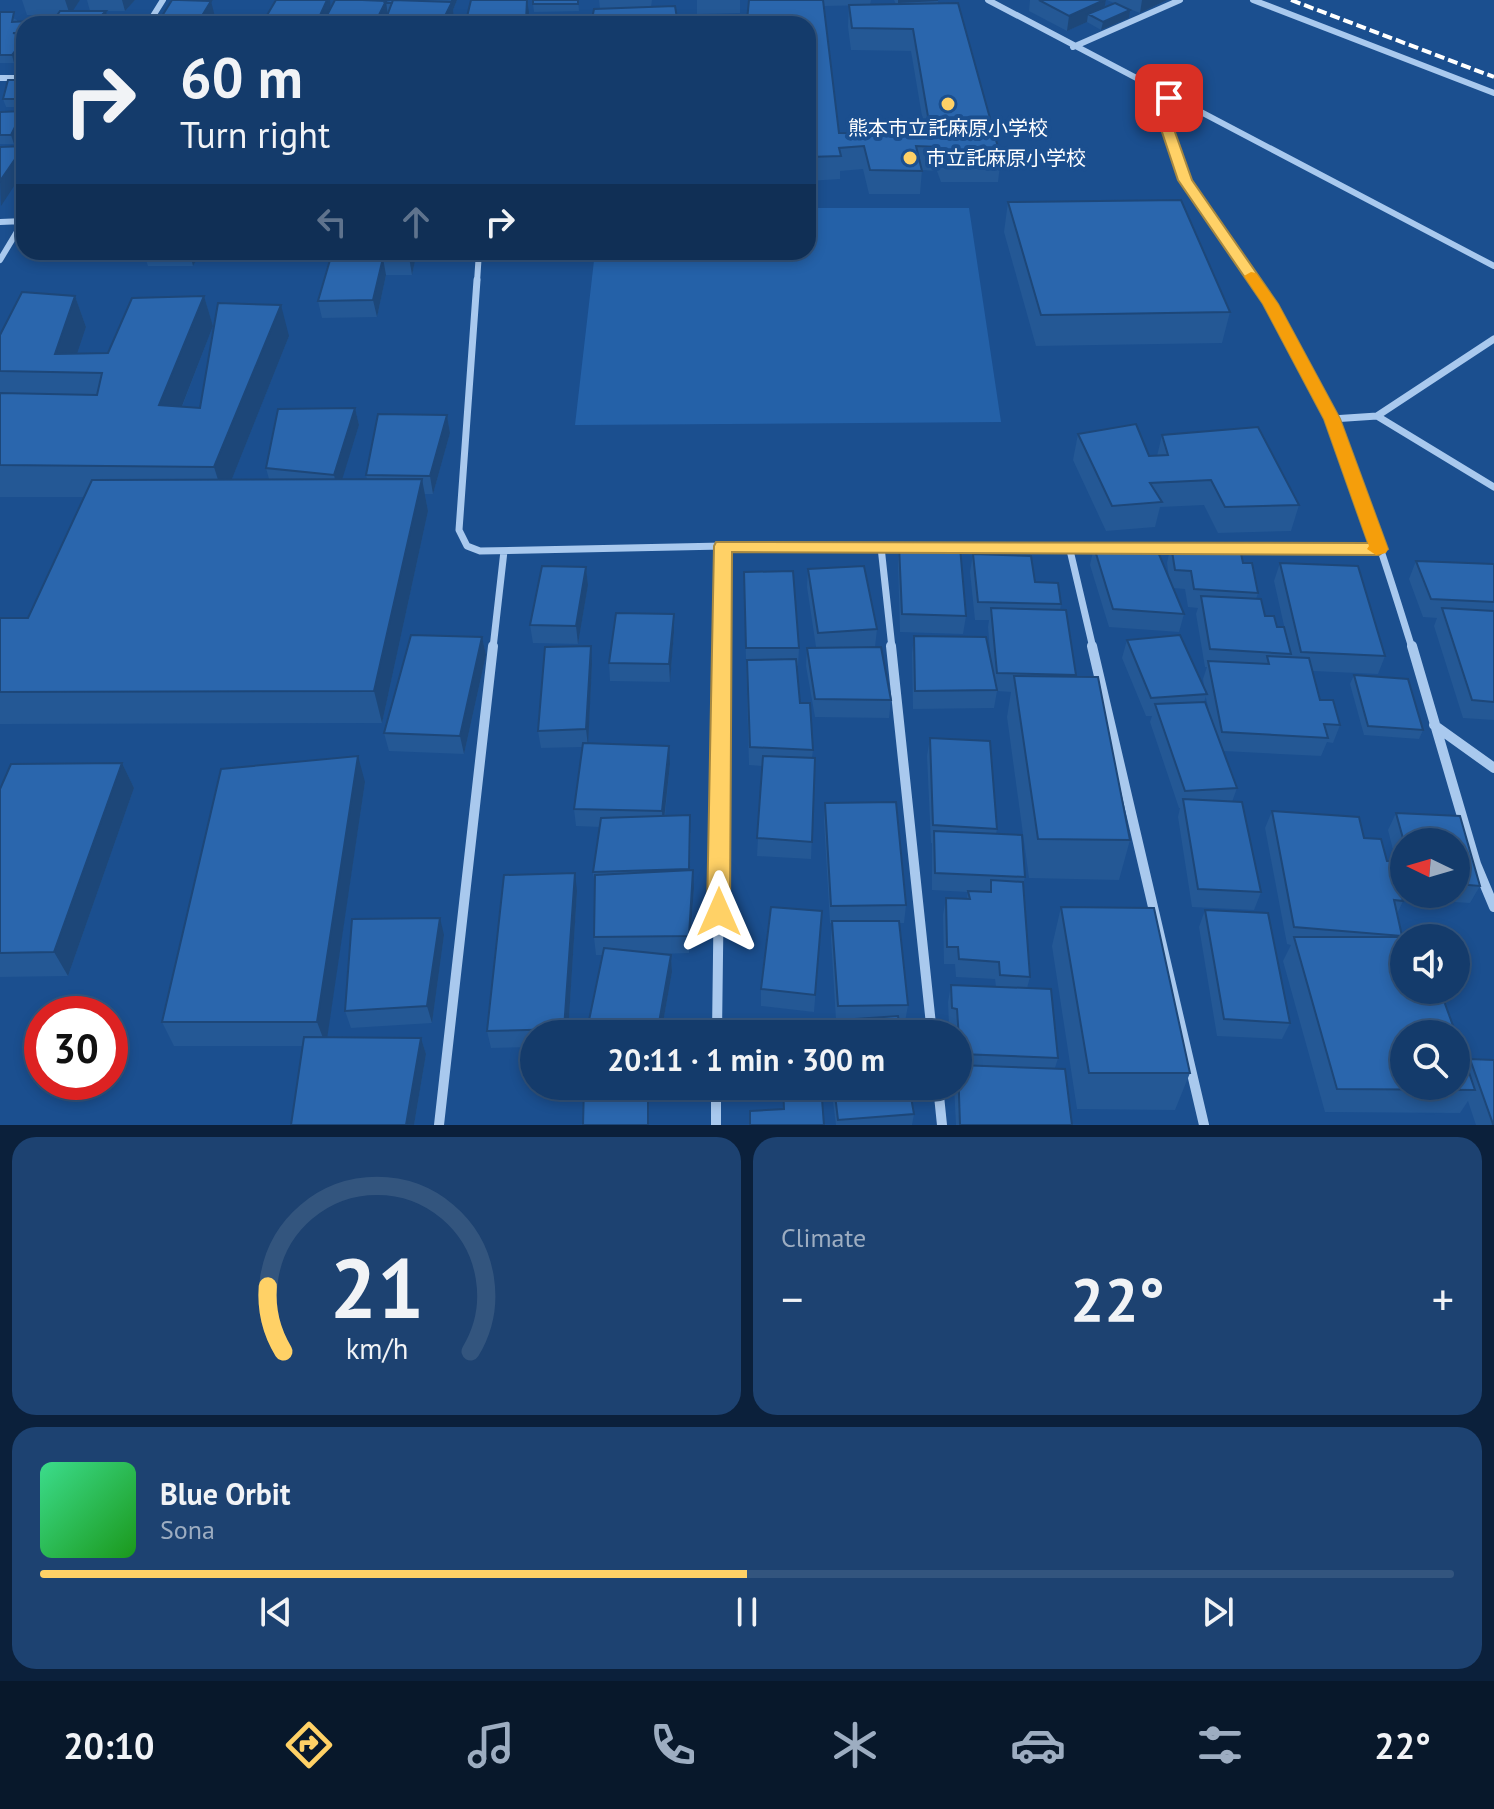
<!DOCTYPE html>
<meta charset="utf-8">
<style>
:root{--surface:#143b6b;--page:#1d4271;--text:#f1f3f6;--muted:#9dadc1;--line:#33557e;--accent:#ffd166}
body{margin:0;font-family:"PT Sans","Noto Sans JP",sans-serif;background:var(--page);color:var(--text);height:100vh;display:flex;flex-direction:column;font-size:30px;white-space:nowrap}
*{box-sizing:border-box;margin:0}
p{font-size:26px;color:var(--muted)}
.icon{flex:none;width:44px;height:44px;fill:none;stroke:currentColor;stroke-width:2;stroke-linecap:round;stroke-linejoin:round}
.map{position:relative;height:1125px;overflow:hidden}
.details{display:flex;flex-direction:column;gap:12px;padding:12px;background:#0b203b;flex:1}
.details>*{flex:none}
.top-card{position:absolute;left:16px;top:16px;width:800px;height:244px;border-radius:24px;box-shadow:0 4px 12px #0003,0 0 0 2px var(--line);background:#143b6b;color:var(--text);overflow:hidden}
.needle{width:52px;rotate:275deg}
.controls{position:absolute;left:1390px;top:828px;display:grid;gap:16px}
.controls a{display:grid;place-items:center;width:80px;height:80px;border-radius:50%;background:var(--surface);box-shadow:0 4px 12px #0003,0 0 0 2px var(--line);font-size:40px}
.speed{position:absolute;left:24px;top:996px;display:flex;gap:16px;font-size:40px;font-weight:700;text-align:center}
.speed>*{display:grid;place-content:center;width:104px;height:104px;border-radius:50%;background:var(--surface);box-shadow:0 4px 12px #0003,0 0 0 2px var(--line);line-height:1}
.speed .limit{border:12px solid #d22;background:#fff;color:#111}
.pin{position:absolute;display:grid;place-items:center;width:68px;height:68px;color:#fff;margin:-34px;border-radius:16px;box-shadow:0 4px 12px #0006}
.me{position:absolute;width:88px;margin:-44px;rotate:0deg;stroke-linejoin:round;filter:drop-shadow(0 0 6px #0008)}
.turn{display:flex;align-items:center;gap:28px;height:168px;padding:0 32px;font-size:36px}
.turn .icon{width:104px;height:104px;stroke-width:2.5}
.turn b{display:block;font-size:56px;line-height:68px}
.lanes{display:flex;align-items:center;height:76px;padding:0 32px;background:#0003;justify-content:center;gap:40px;direction:ltr}
.lanes .off{opacity:.35}
.big{font-size:60px;font-weight:700;line-height:1.1}
.details .tile{flex:1;display:flex;flex-direction:column;justify-content:center;gap:12px;min-width:0;padding:0 28px;border-radius:24px;background:var(--page)}
.details .dial{align-items:center;gap:0}
.dial svg{height:208px;overflow:visible;fill:none;stroke:var(--line);stroke-width:7;stroke-linecap:round;text-anchor:middle}
.dial text{fill:var(--text);stroke:none}
.song{display:flex;align-items:center;gap:24px}
.cover{width:96px;height:96px;border-radius:12px;background:linear-gradient(135deg,hsl(150 70% 55%),hsl(120 70% 35%))}
.played{height:8px;border-radius:4px;background:linear-gradient(90deg,var(--accent) 50%,var(--line) 50%)}
.keys{display:flex;justify-content:space-around;direction:ltr}
.heat{display:flex;justify-content:space-between;align-items:center;font-size:44px;direction:ltr}
.details .tiles{flex:1;display:grid;gap:12px;grid-template-columns:1fr 1fr}
.tile:last-child{grid-column:span 2}
.trip{position:absolute;left:520px;top:1020px;width:452px;height:80px;border-radius:40px;background:var(--surface);box-shadow:0 4px 12px #0003,0 0 0 2px var(--line);font-weight:700;line-height:80px;text-align:center}
.tab-bar{display:flex;height:128px;justify-content:space-around;align-items:center;background:#08182b;color:var(--muted)}
.tab-bar .icon{width:56px;height:56px}
.tab-bar .current{color:var(--accent)}
.tab-bar b{font-size:36px;color:var(--text)}
.map>svg:first-child{display:block}
.green{fill:#2461a8}
.lines{fill:none;stroke-linecap:round;stroke-linejoin:round}
.minor-far2{stroke:#a9c9ee;stroke-width:6}
.minor-far1{stroke:#a9c9ee;stroke-width:7}
.minor{stroke:#a9c9ee;stroke-width:10}
.rail{stroke:#fff;stroke-width:4;stroke-dasharray:10 4;stroke-linecap:butt}
.wall{fill:#245895;fill-rule:evenodd}
.shaded-wall{fill:#1d4779}
.building{fill:#2a66ad;stroke:#1d4779;stroke-width:2}
.route{fill:#ffd166;stroke:#a68842;stroke-width:2}
.slow{fill:#f59e0b}
.poi-dot{fill:#ffd166;stroke:#1b4f8f;stroke-width:3}
.labels{text-anchor:middle;dominant-baseline:central;stroke-width:8;stroke-linejoin:round;paint-order:stroke}
.far-poi-label{font-size:20px;fill:#fff;stroke:#1b4f8f}
</style>
<div class="map">
<svg width="1494" height="1125" viewBox="0 0 1494 1125">
<rect width="100%" height="100%" fill="#1b4f8f"/>
<!-- green -->
<path class="green" d="M808 208H969L1001 422 575 425 595 252H808Z"/>
<g class="lines">
<!-- minor-far2 -->
<path class="minor-far2" d="M988 0 1494 266
M1253 0 1494 93
M148 24 163 0
M1073 47 1180 0
M0 78H24
M1169 98C1167 177 1212 222 1256 282
M0 222 24 221
M0 260 24 220
M477 282 479 252"/>
<!-- minor-far1 -->
<path class="minor-far1" d="M477 280 459 530 467 546 480 551 723 546 908 547
M1254 280C1331 390 1373 522 1412 648
M1377 416 1494 487
M1332 419 1377 416 1494 339
M1069 546 1093 648
M881 547 892 648
M926 547H1180
M1210 548 1379 549
M493 648 504 551
M722 648 723 546"/>
<!-- minor -->
<path class="minor" d="M891 646 932 1034
M1092 646 1204 1125
M1412 646 1476 864 1494 907
M1434 725 1494 768
M717 1034 722 646
M716 1086V1125
M938 1086 942 1125
M439 1125 493 646"/>
<!-- rail -->
<path class="rail" d="M1291 0 1494 77"/>
</g>
<!-- wall -->
<path class="wall" d="M22 0H80L72 11H106L108 19 103 24H24V75H23L17 59 14 63H0V12L17 20V22L49 23H52L57 15H27Z
M87 0H135L125 11H90Z
M335 0H457L453 10 454 17 450 24H264L263 22 329 1 331 9Z
M528 0V24H467L466 21Z
M578 0 579 11 534 12 533 4Z
M599 0H652L651 7 600 9Z
M697 0H740V13L697 14Z
M749 0H871L870 5 824 6 839 133 925 134 911 51 851 50 848 27 849 5 896 4 894 0H938V3L1001 158 998 182H941L937 171 922 170 920 194H869L863 169 840 171V179L808 181V24H747Z
M1030 0H1106L1104 7 1114 3 1107 0H1167L1140 13 1116 4 1129 18 1101 30 1087 22 1067 31 1029 11Z
M24 80V107H6L3 99Z
M0 112 24 114V123L14 144H0Z
M1008 202 1230 312 1222 343 1036 346 1004 232Z
M148 252H201L193 266H148L145 257Z
M417 252 412 275H386L377 317 322 318 318 301 336 260Z
M75 296 86 327 77 354 108 353 204 296 213 326 182 407 200 408 289 336 232 479H269L266 468 355 408 359 425 342 479H367L366 475 447 415 450 433 433 494H425L428 511 382 723 0 724V618H28L84 497H0V335Z
M1078 434 1149 456H1157L1162 435 1299 505 1291 531 1218 533 1204 505 1160 507 1155 527 1106 531 1073 460Z
M899 545 966 616 963 634 900 632 898 563Z
M1171 545 1243 563 1258 593 1256 599 1265 616 1277 627 1285 630 1274 581 1280 563 1385 656 1378 674 1313 671 1320 700 1340 725 1333 743 1327 742 1321 756 1223 751 1237 788 1232 802 1261 892 1254 910 1192 907 1178 817 1180 808H1179L1150 722 1152 716H1146L1122 658 1127 640 1205 691 1203 679 1207 667H1205L1196 614 1198 608 1188 607 1185 589 1173 588 1184 614 1179 632 1109 627 1090 565 1094 547 1169 579 1167 563ZM1206 696V698L1209 711 1204 702Z
M973 554 1035 582 1061 604 1060 610 1076 677 1130 840 1119 880 1029 878 1007 717 1011 692 997 691 994 708 913 709 912 654 914 636 991 663 988 627 989 620H975L970 572Z
M1416 561 1494 564V720L1463 718 1434 626 1437 618 1423 617 1409 579Z
M586 567 588 585 578 644 533 643 530 625Z
M808 569 877 629 875 647 891 700 889 718 815 717 806 666 807 648 816 647 807 587Z
M744 590 799 648 798 666H796L800 703 813 750 812 758H815L811 859 757 856 762 766 749 765Z
M674 614V632L670 682 610 681 609 663Z
M482 637 486 655 464 754 389 751 384 733Z
M592 664 588 744 670 764 665 816 691 833 690 871 694 888 689 953 659 954 671 955 672 972 661 1034H587V1030L603 955H596L594 937 595 888 593 872 600 827 576 826 574 809 583 747 541 748 538 731Z
M1354 675 1423 730 1419 739 1364 735 1350 684Z
M930 738 997 829 996 834 1025 877 1023 884 1030 977 1027 988 1058 1058 1055 1068 1072 1125H956L954 1086H958V1034H955L954 1026 949 1025 948 1002 951 985 996 987 995 979 956 977 955 964H944L943 915 946 898 967 899 968 892 932 890V843H931L927 756Z
M122 763 134 788 68 976 0 977V789Z
M365 782 327 1037 421 1038 426 1054 414 1125H291L303 1046H174L162 1022Z
M825 803 906 905 904 923H899L908 1005 905 1022H899L901 1034H826L827 1021 836 1020 831 939 832 923H830L824 821Z
M1272 811 1364 838 1387 861 1403 901 1397 914 1402 936 1401 937 1467 1065 1470 1059 1494 1060V1125H1476L1468 1101 1460 1113 1325 1112 1283 961 1291 945 1287 944 1265 828Z
M1396 813 1460 816 1480 886 1470 903 1405 899 1404 894H1456V842H1404V893L1388 830Z
M577 891 568 1034H534V1047L491 1048 487 1031Z
M1061 907 1190 1073 1175 1110 1077 1109 1052 946Z
M1205 910 1290 1023 1282 1039 1217 1036 1199 927Z
M822 911 814 1012 761 1006V989Z
M444 935 432 1023 351 1028 345 1011Z
M831 1086H909L914 1114 912 1125H836Z"/>
<!-- shaded-wall -->
<path class="shaded-wall" d="M65 0H80L70 15Z
M122 0H135L125 11Z
M323 0H330L331 13 324 21 325 24H317Z
M451 0H457L453 10 454 17 450 24H441L451 3Z
M527 0 529 12 528 24H526Z
M1104 0H1106L1103 14H1088L1087 22 1067 31 1069 16Z
M1142 0H1167L1140 13Z
M211 1 215 17 211 24H197Z
M386 1 388 16 384 24H375Z
M1130 10 1129 18 1101 30 1103 22Z
M106 11 108 19 103 24H93Z
M24 39V50L14 63 12 55Z
M23 111 24 123 14 144 11 135Z
M24 146V171L1 206 0 181Z
M194 252H201L193 266 191 258Z
M410 252H417L412 275 409 257Z
M383 258 386 275 377 317 373 300Z
M75 296 86 327 71 372 55 354Z
M204 296 213 326 170 437 159 405Z
M281 305 289 336 224 499 214 467Z
M355 408 359 425 338 493 334 475Z
M447 415 450 433 433 494 430 476Z
M422 479 428 511 382 723 374 691Z
M586 567 588 585 578 644 576 626Z
M674 614V632L670 682 669 664Z
M482 637 486 655 464 754 460 736Z
M591 646 592 664 588 747 586 729Z
M669 746 670 764 663 829 662 811Z
M358 756 365 782 326 1046 317 1022Z
M122 763 134 788 68 976 54 952Z
M693 870 694 888 689 953V936Z
M575 873 577 891 568 1034H565L564 1029Z
M440 918 444 935 432 1023 427 1006Z
M671 955 672 972 661 1034H657Z
M421 1038 426 1054 414 1125H406Z
M648 1086H649V1125H648Z"/>
<!-- building -->
<path class="building" d="M172 0H179L211 1 197 24H157Z
M276 0H327L317 22H263Z
M335 0H362L386 1 375 23 324 21Z
M372 0H404H393L392 3 385 2 386 1Z
M393 0 452 2 441 24H384Z
M471 0H527L526 21H466Z
M533 0H578V4H533Z
M749 0H823L839 133 931 134 913 29 852 28 849 5 958 3 1001 158 944 159 939 147 916 146 922 171 870 170 864 146 839 148 841 156 808 157V24H774V19L747 21Z
M899 0H938L899 2Z
M1039 0H1104L1069 16Z
M1115 3 1130 10 1103 22 1088 14Z
M675 6 678 24H591L594 9Z
M60 11H106L93 24 52 23Z
M0 12H14L12 22 48 20 44 24H24V33H13L24 35V39L12 55H0Z
M24 50V59H17Z
M8 80H24V99H3Z
M23 111 11 135H0V112Z
M24 146 0 181V147Z
M1181 200 1230 312 1041 315 1008 202Z
M148 252H194L191 258 145 257Z
M339 252H410L409 257 383 258 373 300 318 301 330 260H336Z
M22 292 75 296 55 354 108 353 132 298 204 296 159 405 200 408 218 303 281 305 214 467 0 465V393L97 395 102 373 0 371V335Z
M355 408 334 475 266 468 278 409Z
M378 414 447 415 430 476 366 475Z
M1136 424 1149 456 1168 455 1162 435 1258 427 1299 505 1225 507 1211 480 1150 483 1162 502 1112 506 1078 434Z
M422 479 374 691 0 692V618H28L92 480Z
M899 545 960 547 966 616 902 614Z
M1171 545 1240 549 1243 563H1252L1258 593 1194 589 1191 571 1175 570Z
M1094 547H1156L1184 614 1113 609Z
M973 554 1031 556 1035 582 1058 583 1061 604 978 602Z
M1416 561 1494 564V602L1431 599Z
M1280 563 1358 566 1385 656 1301 652Z
M542 566 586 567 576 626 530 625Z
M864 566 877 629 818 633 808 569Z
M793 571 799 648H746L744 572Z
M1201 596 1261 599 1265 616H1274L1277 627H1284L1291 654 1210 649Z
M991 608 1066 610 1076 675 997 673Z
M1442 608 1494 611V702L1472 700Z
M616 613 674 614 669 664 609 663Z
M411 635 482 637 460 736 384 733Z
M1180 635 1207 694 1151 698 1127 640Z
M914 636 986 637 997 690 915 691Z
M591 646 586 729 538 731 545 647Z
M881 647 891 700 815 699 807 648Z
M1267 656 1309 658 1320 700H1333L1340 725 1324 724 1328 738 1222 732 1208 661 1269 664Z
M796 659 800 703H810L813 750 750 747 747 660Z
M1354 675 1408 679 1423 730 1368 726Z
M1014 676 1098 677 1130 840 1038 839Z
M1205 702 1237 788 1185 791 1155 704Z
M930 738 990 741 997 829 933 825Z
M583 743 669 746 662 811 574 809Z
M358 756 317 1022H162L221 769Z
M763 756 815 758 812 842 757 838Z
M122 763 54 952 0 953V789L11 764Z
M1183 799 1242 802 1261 892 1198 889Z
M896 802 906 905 831 906 825 803Z
M1272 811 1359 817 1364 838 1381 839 1387 861H1393L1403 901 1394 900 1402 936 1294 927Z
M1396 813 1460 816 1480 886 1456 884V842H1404Z
M690 815 689 869 593 872 601 818Z
M934 831 1022 835 1025 877 935 873Z
M693 870 689 936 594 937 595 875Z
M575 873 564 1029 487 1031 504 875Z
M991 880 1023 882 1030 977 1000 975 999 962 959 959 958 947H947L946 898 970 899 968 891 991 892Z
M771 907 822 911 815 995 761 989Z
M1061 907 1154 908 1190 1073H1089Z
M1205 910 1268 913 1290 1023 1224 1019Z
M440 918 427 1006 345 1011 352 919Z
M832 921H899L908 1005 838 1006Z
M1294 937H1422L1404 938V990H1440L1456 1034H1404V1086H1456V1035L1475 1090 1337 1089Z
M604 948 671 955 657 1034H630L587 1030Z
M951 985 1051 989 1058 1058 960 1054 957 1009 952 1008Z
M898 1016 901 1034H828L827 1021Z
M304 1037 421 1038 406 1125H291Z
M1470 1059 1494 1060V1124H1493Z
M958 1065 1065 1069 1072 1125H960Z
M584 1086H648V1125H583Z
M783 1086H821L824 1125H750V1111L784 1109Z
M834 1086H909L914 1114 838 1120Z"/>
<!-- route -->
<path class="route" d="M1169 94 1175 98V132L1192 180 1278 304 1340 419 1388 549 1379 555 732 552 730 912 727 919 719 922 711 919 707 912 714 546 716 542 1368 543 1324 419 1263 304 1178 180 1162 132 1163 98Z"/>
<!-- slow -->
<path class="slow" d="M1251 272 1256 273 1278 304 1340 419 1388 549 1386 553 1376 555 1367 549 1369 546 1324 419 1263 304 1244 276Z"/>
<!-- markers -->
<g class="poi-dot">
<circle cx="948" cy="104" r="8"/>
<circle cx="910" cy="158" r="8"/>
</g>
<g class="labels">
<!-- far-poi labels -->
<g class="far-poi-label">
<text x="948" y="128">熊本市立託麻原小学校</text>
<text x="926" y="158" text-anchor="start">市立託麻原小学校</text>
</g>
</g>
</svg>
<div class="controls">
<a><svg class="needle" viewBox="-14 -14 28 28"><path d="M0-13l5 13h-10z" fill="#e53935"/><path d="M0 13l5-13h-10z" fill="#9dadc1"/></svg></a>
<a><svg class="icon" aria-label="sound" viewBox="0 0 24 24"><path d="M4 9h4l5-4v14l-5-4H4zM17 9q2 3 0 6"/></svg></a>
<a><svg class="icon" aria-label="search" viewBox="0 0 24 24"><circle cx="10" cy="10" r="6"/><path d="M15 15l6 6"/></svg></a>
</div>
<div class="speed"><div class="limit">30</div></div>
<div class="pin" style="left:1169px;top:98px;background:#d93025"><svg class="icon" aria-label="arrive" viewBox="0 0 24 24"><path d="M6 21V4h12l-3 4 3 4H6"/></svg></div>
<svg class="me" style="left:719px;top:912px" viewBox="-20 -20 40 40"><path d="M0-17L14 15 0 8-14 15z" fill="#ffd166" stroke="#fff" stroke-width="4"/></svg>
<div class="trip">20:11 · 1 min · 300 m</div>
<div class="top-card">
<div class="turn"><svg class="icon" aria-label="right" viewBox="0 0 24 24"><path d="M7 20v-9h11M14 6l5 5-5 5"/></svg><div><b>60 m</b>Turn right</div></div>
<div class="lanes"><svg class="icon off" aria-label="left" viewBox="0 0 24 24"><path d="M17 20v-9H6M10 6l-5 5 5 5"/></svg><svg class="icon off" aria-label="ahead" viewBox="0 0 24 24"><path d="M12 20V5M6 11l6-6 6 6"/></svg><svg class="icon" aria-label="right" viewBox="0 0 24 24"><path d="M7 20v-9h11M14 6l5 5-5 5"/></svg></div>
</div>
</div>
<section class="details">
<div class="tiles">
<div class="tile dial"><svg viewBox="0 0 100 80">
<path d="M14 69A42 42 0 1 1 86 69"/>
<path d="M14 69A42 42 0 0 1 8 44" stroke="#ffd166"/>
<text x="50" y="56" font-size="32" font-weight="700">21</text>
<text x="50" y="72" font-size="11">km/h</text>
</svg></div>
<div class="tile"><p>Climate</p>
<div class="heat"><a>−</a><b class="big">22°</b><a>+</a></div>
</div>
<div class="tile">
<div class="song"><i class="cover"></i><div><b>Blue Orbit</b><p>Sona</p></div></div>
<div class="played"></div>
<div class="keys"><svg class="icon" aria-label="previous" viewBox="0 0 24 24"><path d="M18 5L8 12l10 7zM5 5v14"/></svg><svg class="icon" aria-label="pause" viewBox="0 0 24 24"><path d="M8 5v14M16 5v14"/></svg><svg class="icon" aria-label="next" viewBox="0 0 24 24"><path d="M6 5l10 7-10 7zM19 5v14"/></svg></div>
</div>
</div>
</section>
<nav class="tab-bar">
<b>20:10</b>
<svg class="icon current" aria-label="directions" viewBox="0 0 24 24"><path d="M12 3l9 9-9 9-9-9zM9 14v-3h6M13 9l2 2-2 2"/></svg>
<svg class="icon" aria-label="music" viewBox="0 0 24 24"><path d="M9 18V5l10-2v13"/><circle cx="6" cy="18" r="3"/><circle cx="16" cy="16" r="3"/></svg>
<svg class="icon" aria-label="phone" viewBox="0 0 24 24"><path d="M5 4h4l2 5-3 2q2 4 5 5l2-3 5 2v4C11 20 4 13 5 4z"/></svg>
<svg class="icon" aria-label="climate" viewBox="0 0 24 24"><path d="M12 3v18M4 7l16 10M4 17L20 7"/></svg>
<svg class="icon" aria-label="car" viewBox="0 0 24 24"><path d="M5 17H2v-5l4-1 3-4h7l3 4 3 1v5h-3M9 17h6M6 11h13"/><circle cx="7" cy="17" r="2"/><circle cx="17" cy="17" r="2"/></svg>
<svg class="icon" aria-label="filters" viewBox="0 0 24 24"><path d="M4 7h16M4 17h16"/><circle cx="9" cy="7" r="2"/><circle cx="15" cy="17" r="2"/></svg>
<b>22°</b>
</nav>
